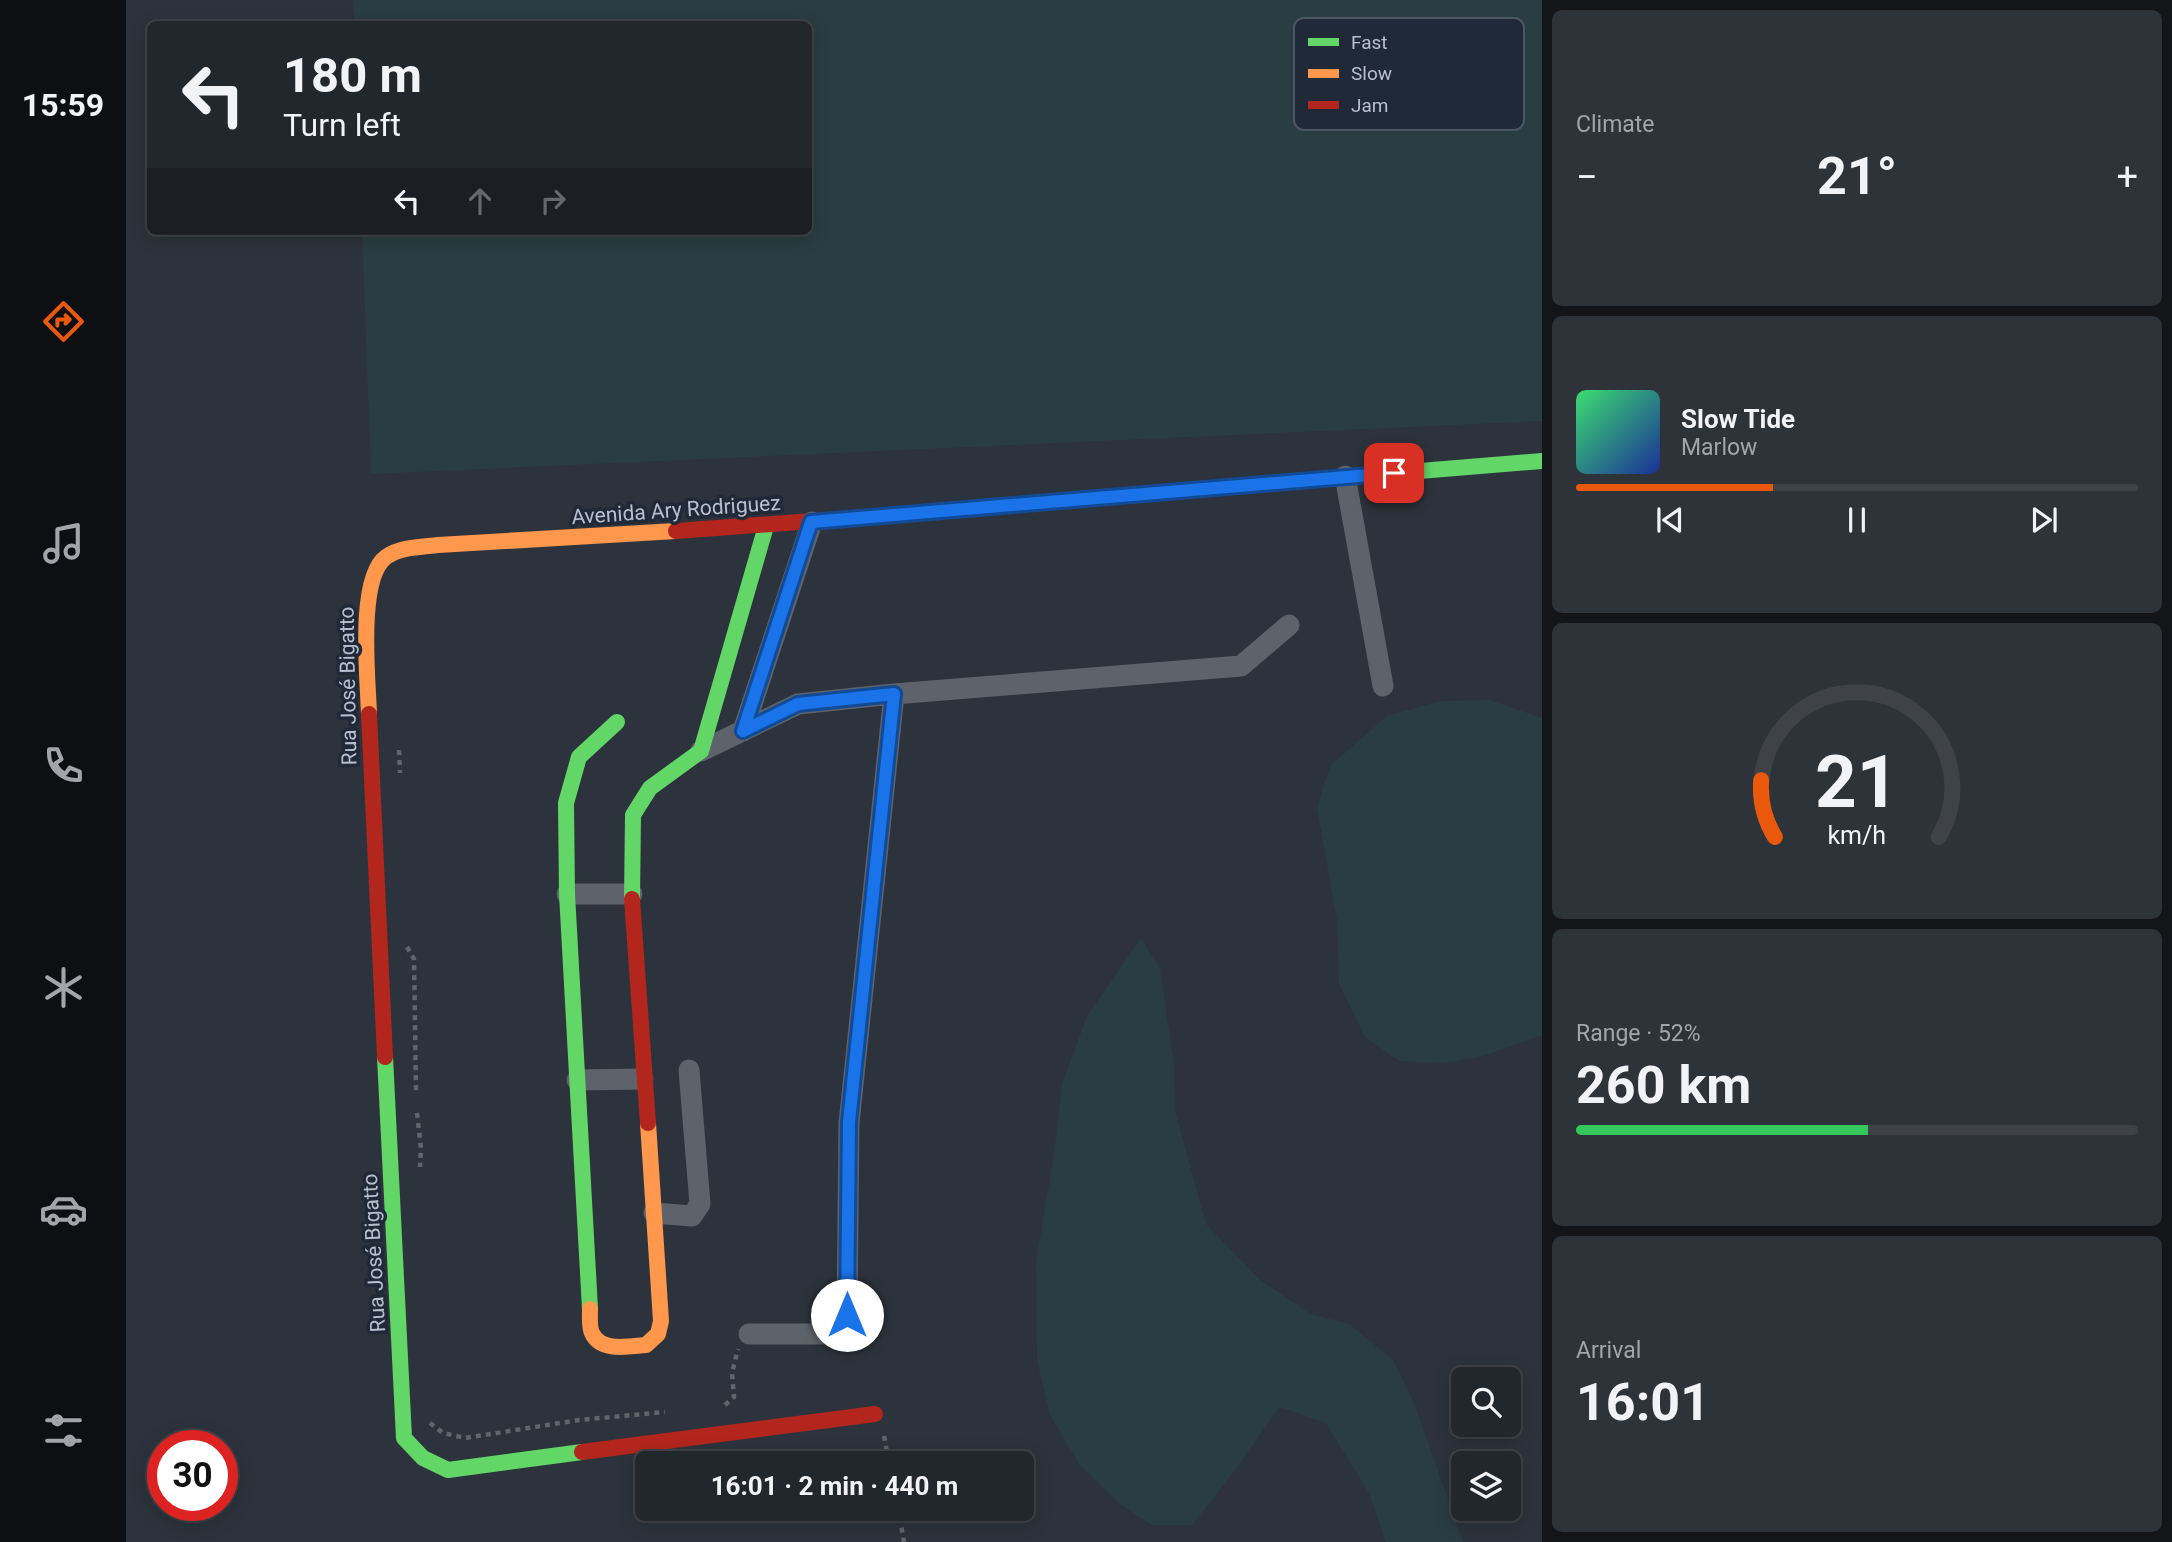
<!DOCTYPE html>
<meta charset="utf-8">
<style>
:root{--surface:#22262d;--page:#2e3239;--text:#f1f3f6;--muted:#a2a5aa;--line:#3f4349;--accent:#ea580c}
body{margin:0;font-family:Roboto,sans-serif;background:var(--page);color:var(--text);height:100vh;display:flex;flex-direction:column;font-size:26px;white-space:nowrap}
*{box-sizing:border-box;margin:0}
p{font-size:23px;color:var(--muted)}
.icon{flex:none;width:38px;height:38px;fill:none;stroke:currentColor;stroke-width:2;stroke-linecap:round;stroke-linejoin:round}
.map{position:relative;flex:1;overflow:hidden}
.side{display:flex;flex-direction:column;gap:10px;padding:10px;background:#131519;width:630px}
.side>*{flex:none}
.hud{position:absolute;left:21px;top:21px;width:665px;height:214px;border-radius:10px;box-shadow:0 4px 18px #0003,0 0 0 2px var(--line);background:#22262d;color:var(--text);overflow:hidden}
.buttons{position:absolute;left:1325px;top:1367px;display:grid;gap:14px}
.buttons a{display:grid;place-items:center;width:70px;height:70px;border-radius:10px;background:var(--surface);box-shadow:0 4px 18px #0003,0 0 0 2px var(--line);font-size:35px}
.speed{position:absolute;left:21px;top:1430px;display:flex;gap:14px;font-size:35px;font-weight:700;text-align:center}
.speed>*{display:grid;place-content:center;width:91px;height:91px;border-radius:50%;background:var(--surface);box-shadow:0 4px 18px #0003,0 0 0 2px var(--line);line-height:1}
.speed .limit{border:10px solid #d22;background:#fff;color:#111}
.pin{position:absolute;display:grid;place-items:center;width:60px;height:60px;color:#fff;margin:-30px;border-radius:14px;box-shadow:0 4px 10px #0006}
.me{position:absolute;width:77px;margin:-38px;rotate:0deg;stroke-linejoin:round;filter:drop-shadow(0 0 5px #0008)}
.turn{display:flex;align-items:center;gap:24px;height:147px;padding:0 21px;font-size:32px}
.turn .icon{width:91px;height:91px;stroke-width:2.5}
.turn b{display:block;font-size:49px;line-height:60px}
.lanes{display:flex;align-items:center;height:66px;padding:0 21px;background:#0003;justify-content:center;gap:35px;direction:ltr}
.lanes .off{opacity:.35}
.big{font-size:52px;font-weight:700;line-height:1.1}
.side .card{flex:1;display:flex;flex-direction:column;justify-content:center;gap:10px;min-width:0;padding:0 24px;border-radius:10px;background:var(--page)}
.side .dial{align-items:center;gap:0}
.dial svg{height:182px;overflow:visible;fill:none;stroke:var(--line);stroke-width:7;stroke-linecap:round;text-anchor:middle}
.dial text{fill:var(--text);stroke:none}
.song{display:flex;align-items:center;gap:21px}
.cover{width:84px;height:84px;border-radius:10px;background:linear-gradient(135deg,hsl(140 70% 55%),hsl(230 70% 35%))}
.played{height:7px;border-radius:4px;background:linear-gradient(90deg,var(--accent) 35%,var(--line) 35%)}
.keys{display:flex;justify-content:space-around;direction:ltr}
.heat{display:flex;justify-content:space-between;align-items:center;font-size:38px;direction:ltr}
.charge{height:10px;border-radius:5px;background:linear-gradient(90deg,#34c759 52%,var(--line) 0)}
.trip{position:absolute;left:509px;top:1451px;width:399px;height:70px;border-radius:10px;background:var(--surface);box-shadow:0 4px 18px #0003,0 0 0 2px var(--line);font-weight:700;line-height:70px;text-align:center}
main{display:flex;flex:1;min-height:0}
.menu{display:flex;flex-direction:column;width:126px;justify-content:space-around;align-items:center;background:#0e0f12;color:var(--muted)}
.menu .icon{width:49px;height:49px}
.menu .current{color:var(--accent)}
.menu b{font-size:32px;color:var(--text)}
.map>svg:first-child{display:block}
.green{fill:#2a3d42}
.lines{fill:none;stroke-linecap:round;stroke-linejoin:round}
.path{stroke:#60656c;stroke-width:4.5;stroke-dasharray:5 5;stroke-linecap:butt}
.street{stroke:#5e626a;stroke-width:21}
.fast{stroke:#63d668;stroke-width:16}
.slow{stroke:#ff974d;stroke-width:16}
.jam{stroke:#b3261e;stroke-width:16}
.route-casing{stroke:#114b97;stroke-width:18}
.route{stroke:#1a73e8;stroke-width:12}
.labels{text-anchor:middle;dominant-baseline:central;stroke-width:7;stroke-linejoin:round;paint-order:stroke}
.street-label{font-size:21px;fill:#b9bfcc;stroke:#202937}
.key{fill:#202937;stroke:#4e5664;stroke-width:2}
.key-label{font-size:19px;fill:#b9bfcc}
</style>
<main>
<nav class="menu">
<b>15:59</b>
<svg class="icon current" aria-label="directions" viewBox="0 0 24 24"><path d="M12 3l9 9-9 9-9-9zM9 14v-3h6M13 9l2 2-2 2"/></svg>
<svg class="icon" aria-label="music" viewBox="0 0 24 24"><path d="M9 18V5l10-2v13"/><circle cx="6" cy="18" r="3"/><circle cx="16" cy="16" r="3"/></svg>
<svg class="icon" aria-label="phone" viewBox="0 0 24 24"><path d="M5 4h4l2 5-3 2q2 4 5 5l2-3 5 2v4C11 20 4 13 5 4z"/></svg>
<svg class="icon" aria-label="climate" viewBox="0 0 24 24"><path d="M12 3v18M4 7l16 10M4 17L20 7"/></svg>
<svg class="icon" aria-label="car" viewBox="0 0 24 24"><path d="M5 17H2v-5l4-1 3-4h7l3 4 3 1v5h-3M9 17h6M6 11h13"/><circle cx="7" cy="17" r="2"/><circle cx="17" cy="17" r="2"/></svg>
<svg class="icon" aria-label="filters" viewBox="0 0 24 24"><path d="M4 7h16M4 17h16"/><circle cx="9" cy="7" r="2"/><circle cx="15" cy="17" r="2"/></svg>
</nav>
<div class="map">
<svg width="1416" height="1542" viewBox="0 0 1416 1542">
<rect width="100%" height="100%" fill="#2d333c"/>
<!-- green -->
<path class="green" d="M227 0H1416V421L245 474 236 231H682V24H228Z
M1364 700 1416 718V1035L1357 1056 1318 1063 1273 1061 1239 1037 1213 984 1211 920 1191 808 1204 766 1262 715 1317 701Z
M1015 938 1034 969 1048 1064 1049 1111 1080 1224 1133 1279 1184 1314 1223 1324 1267 1360 1288 1403 1337 1542H1260L1243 1493 1200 1423 1153 1407 1110 1469 1066 1525H1026L994 1504 953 1464 924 1415 911 1360 910 1262 928 1154 936 1084 961 1016Z"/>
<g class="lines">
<!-- path -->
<path class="path" d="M273 750 274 773
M281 947 288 959 290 1090
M291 1113 295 1148 294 1167
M599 1405 608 1397 606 1373 612 1349
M304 1423 317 1433 339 1438 453 1420 539 1412
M758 1436 763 1463
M772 1508 778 1542"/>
<!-- street -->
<path class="street" d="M1219 476 1257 686
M617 731 686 522
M575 751 672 704 768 694 1115 666 1163 625
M441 894H506
M451 1080 517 1079
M528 1213 566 1216 574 1204 563 1070
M623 1334H706L721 1315 723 1123 768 694"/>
<!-- fast -->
<path class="fast" d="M1148 483 1416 461
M506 899 507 815 524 788 575 751 640 526
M259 1057 278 1438 297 1458 322 1470 456 1452
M464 1309 441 894 440 803 453 757 491 722"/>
<!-- slow -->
<path class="slow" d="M782 514 1148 483
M243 714C242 680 231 578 260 557 274 547 295 547 312 545L550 531
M464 1309C464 1316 463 1327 466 1333 475 1353 504 1346 520 1345L532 1334 535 1321 522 1123"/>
<!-- jam -->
<path class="jam" d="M550 531 782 514
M243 714 259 1057
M506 899 522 1123
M456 1452 749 1414"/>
</g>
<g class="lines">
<defs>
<path id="route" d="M721 1315 723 1122 768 694 672 704 617 731 685 522 1268 473"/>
</defs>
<!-- route casing -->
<use href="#route" class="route-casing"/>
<!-- route -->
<use href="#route" class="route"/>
</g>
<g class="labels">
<!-- street labels -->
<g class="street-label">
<text transform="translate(550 510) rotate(-4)">Avenida Ary Rodriguez</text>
<text transform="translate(222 686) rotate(-91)">Rua José Bigatto</text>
<text transform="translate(248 1253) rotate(-93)">Rua José Bigatto</text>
</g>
</g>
<!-- legend -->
<rect x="1168" y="18" width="230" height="112" rx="10" class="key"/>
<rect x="1182" y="38" width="31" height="8" fill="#63d668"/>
<rect x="1182" y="69" width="31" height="9" fill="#ff974d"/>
<rect x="1182" y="101" width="31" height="8" fill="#b3261e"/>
<g class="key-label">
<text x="1225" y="49">Fast</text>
<text x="1225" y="80">Slow</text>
<text x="1225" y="112">Jam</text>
</g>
</svg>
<div class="buttons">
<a><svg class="icon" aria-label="search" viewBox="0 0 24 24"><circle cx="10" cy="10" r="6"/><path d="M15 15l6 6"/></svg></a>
<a><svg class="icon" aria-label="layers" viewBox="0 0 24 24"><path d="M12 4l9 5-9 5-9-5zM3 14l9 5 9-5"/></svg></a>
</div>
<div class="speed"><div class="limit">30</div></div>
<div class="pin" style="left:1268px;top:473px;background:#d93025"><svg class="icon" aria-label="arrive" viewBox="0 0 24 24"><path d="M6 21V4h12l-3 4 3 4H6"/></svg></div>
<svg class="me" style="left:721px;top:1315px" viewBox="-20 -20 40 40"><circle r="19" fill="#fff"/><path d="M0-13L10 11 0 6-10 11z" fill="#1a73e8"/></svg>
<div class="trip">16:01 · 2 min · 440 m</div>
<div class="hud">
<div class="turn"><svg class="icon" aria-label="left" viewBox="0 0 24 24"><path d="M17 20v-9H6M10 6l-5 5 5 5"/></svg><div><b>180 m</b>Turn left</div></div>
<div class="lanes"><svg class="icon" aria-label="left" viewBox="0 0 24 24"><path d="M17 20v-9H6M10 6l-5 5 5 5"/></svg><svg class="icon off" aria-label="ahead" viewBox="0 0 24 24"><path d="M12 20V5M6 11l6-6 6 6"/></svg><svg class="icon off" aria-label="right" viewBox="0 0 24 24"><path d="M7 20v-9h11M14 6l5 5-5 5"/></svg></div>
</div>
</div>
<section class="side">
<div class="card"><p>Climate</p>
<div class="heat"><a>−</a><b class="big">21°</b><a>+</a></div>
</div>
<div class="card">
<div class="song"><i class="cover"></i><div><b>Slow Tide</b><p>Marlow</p></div></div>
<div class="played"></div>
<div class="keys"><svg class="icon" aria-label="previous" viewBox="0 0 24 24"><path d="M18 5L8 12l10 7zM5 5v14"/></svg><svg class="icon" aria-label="pause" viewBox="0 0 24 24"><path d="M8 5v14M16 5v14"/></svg><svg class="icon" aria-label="next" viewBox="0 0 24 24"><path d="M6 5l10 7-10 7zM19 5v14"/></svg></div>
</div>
<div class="card dial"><svg viewBox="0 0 100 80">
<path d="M14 69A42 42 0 1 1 86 69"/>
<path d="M14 69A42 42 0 0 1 8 44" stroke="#ea580c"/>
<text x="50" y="56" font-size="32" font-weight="700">21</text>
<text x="50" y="72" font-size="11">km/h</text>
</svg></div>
<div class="card"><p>Range · 52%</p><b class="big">260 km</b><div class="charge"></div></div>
<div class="card"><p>Arrival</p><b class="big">16:01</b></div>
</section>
</main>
